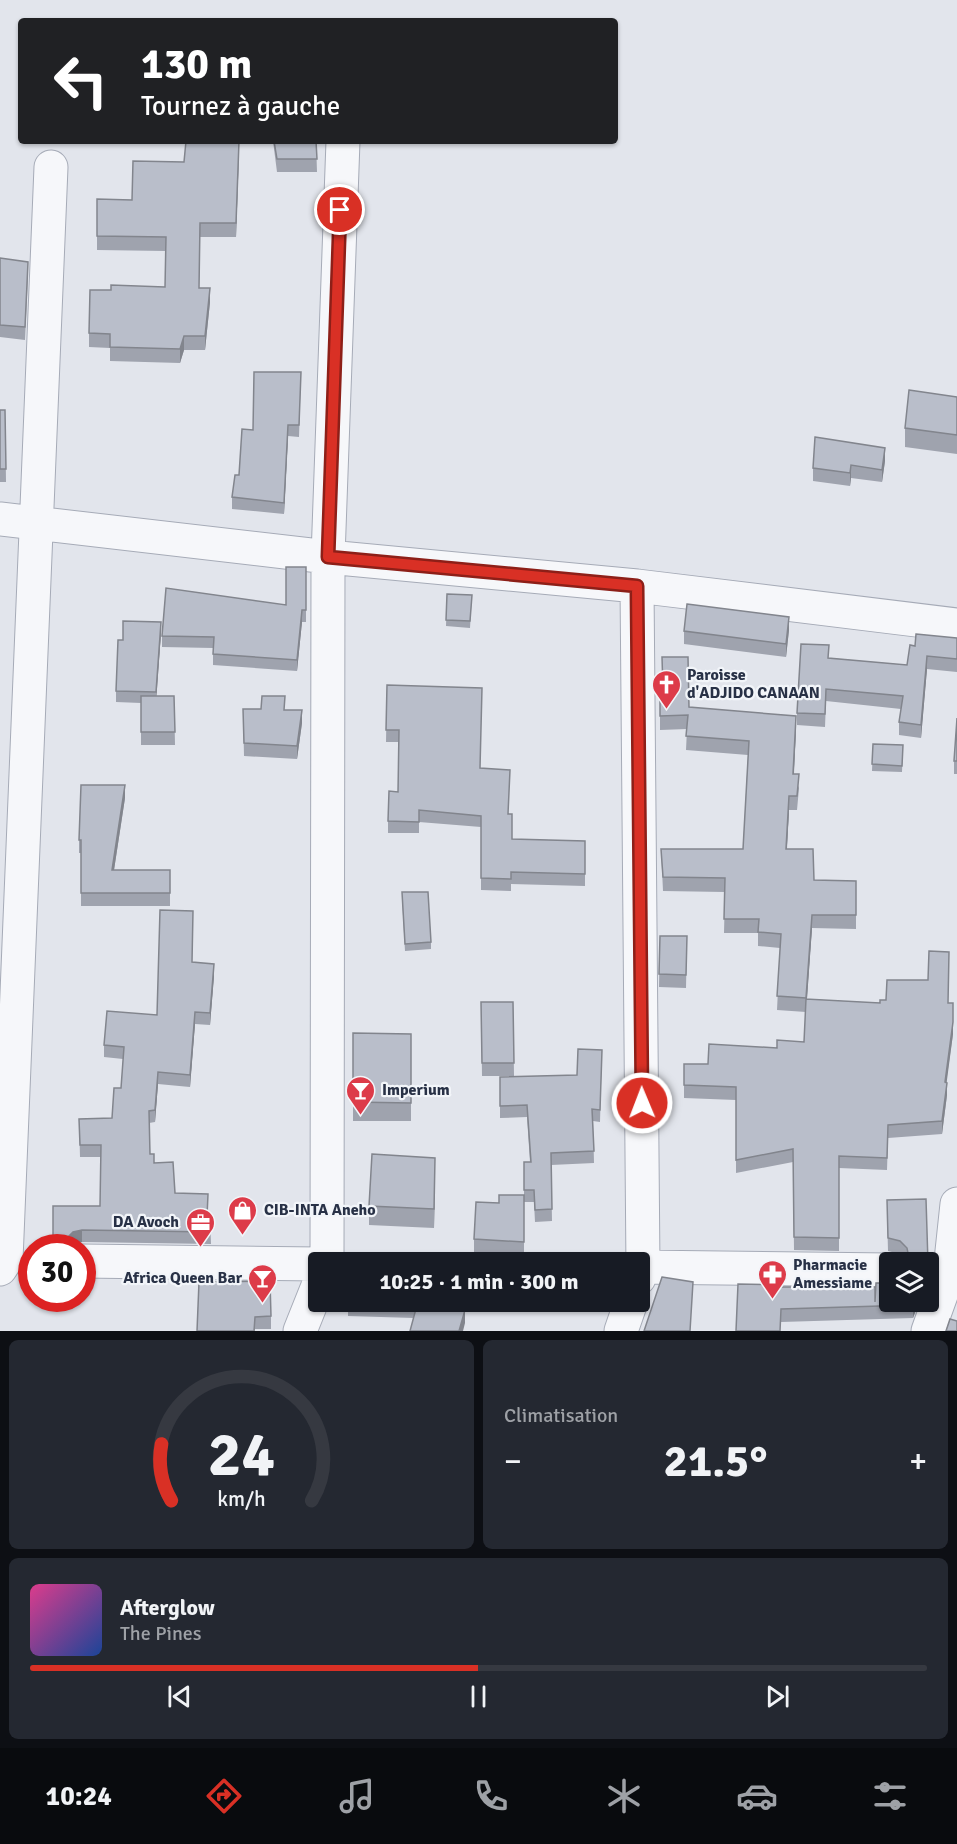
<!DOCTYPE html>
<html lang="fr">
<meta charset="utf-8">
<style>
:root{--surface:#171b24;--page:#242831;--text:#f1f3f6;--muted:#9ea1a6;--line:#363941;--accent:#d93025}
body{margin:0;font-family:Signika,sans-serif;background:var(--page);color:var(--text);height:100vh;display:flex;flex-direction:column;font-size:22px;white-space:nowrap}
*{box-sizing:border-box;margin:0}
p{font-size:20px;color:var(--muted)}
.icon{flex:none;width:33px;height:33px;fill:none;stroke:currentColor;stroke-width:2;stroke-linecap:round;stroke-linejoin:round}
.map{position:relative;height:1331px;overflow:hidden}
.drawer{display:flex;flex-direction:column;gap:9px;padding:9px;background:#0d0f14;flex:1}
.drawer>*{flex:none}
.guide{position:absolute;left:18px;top:18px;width:600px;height:126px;border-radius:6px;box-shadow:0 2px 4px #0004;background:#202124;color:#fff;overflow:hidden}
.fabs{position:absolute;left:879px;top:1252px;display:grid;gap:12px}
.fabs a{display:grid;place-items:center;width:60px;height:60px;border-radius:6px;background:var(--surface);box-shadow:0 2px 4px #0004;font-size:30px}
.speed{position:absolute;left:18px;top:1234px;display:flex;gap:12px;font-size:30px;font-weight:700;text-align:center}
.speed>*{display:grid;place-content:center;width:78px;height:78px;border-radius:50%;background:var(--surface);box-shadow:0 2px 4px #0004;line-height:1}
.speed .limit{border:9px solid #d22;background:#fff;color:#111}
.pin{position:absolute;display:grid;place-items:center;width:51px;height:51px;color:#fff;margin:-26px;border:3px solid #fff;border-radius:50%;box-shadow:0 2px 6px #0007}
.me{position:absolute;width:66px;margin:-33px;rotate:359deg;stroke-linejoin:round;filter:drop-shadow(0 0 4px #0008)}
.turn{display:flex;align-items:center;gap:21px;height:126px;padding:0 24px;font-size:27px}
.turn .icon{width:78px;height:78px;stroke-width:2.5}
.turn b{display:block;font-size:42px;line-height:51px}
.big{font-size:45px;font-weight:800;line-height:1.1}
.drawer .widget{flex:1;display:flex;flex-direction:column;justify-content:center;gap:9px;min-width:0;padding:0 21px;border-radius:9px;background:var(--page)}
.drawer .dial{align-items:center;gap:0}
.dial svg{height:156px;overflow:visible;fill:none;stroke:var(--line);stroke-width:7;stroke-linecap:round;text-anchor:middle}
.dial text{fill:var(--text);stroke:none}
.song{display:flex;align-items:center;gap:18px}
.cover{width:72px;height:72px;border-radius:9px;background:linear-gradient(135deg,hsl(330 70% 55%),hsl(220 70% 35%))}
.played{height:6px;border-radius:3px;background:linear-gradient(90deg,var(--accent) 50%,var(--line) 50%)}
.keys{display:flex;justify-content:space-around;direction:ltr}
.heat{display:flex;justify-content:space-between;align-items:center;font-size:33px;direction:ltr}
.drawer .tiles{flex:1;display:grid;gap:9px;grid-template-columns:1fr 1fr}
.widget:last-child{grid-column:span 2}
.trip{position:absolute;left:308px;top:1252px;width:342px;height:60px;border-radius:6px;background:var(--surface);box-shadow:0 2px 4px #0004;font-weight:800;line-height:60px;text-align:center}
.menu{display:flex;height:96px;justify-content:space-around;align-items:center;background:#090b0e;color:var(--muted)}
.menu .icon{width:42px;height:42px}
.menu .selected{color:var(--accent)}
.menu b{font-size:27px;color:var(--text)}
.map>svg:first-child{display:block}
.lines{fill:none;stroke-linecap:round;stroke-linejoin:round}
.minor-casing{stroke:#a6abb7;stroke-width:35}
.minor{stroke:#f6f7fa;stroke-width:33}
.wall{fill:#9fa3ae}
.shaded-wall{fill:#82858d}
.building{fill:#b9beca;stroke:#82858d;stroke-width:1.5}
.route-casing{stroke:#8d1f18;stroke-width:15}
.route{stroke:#d93025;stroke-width:10}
.labels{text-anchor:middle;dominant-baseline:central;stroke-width:4.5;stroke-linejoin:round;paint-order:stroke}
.poi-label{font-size:16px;font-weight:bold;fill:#283146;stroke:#f2f5f9;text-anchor:start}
</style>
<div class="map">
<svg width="957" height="1331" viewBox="0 0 957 1331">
<rect width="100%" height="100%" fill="#e2e5ec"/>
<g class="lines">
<defs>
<path id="minor" d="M0 519 328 557 637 586 957 625
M637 586 643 1267 639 1278
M82 1261 318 1264
M327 1263 328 557 343 141
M639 1267 890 1270
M0 1269 6 1260 51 167
M300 1331 318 1286
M621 1331 631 1302
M928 1331 950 1270 957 1204"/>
</defs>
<!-- minor casing -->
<use href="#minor" class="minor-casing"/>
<!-- minor -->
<use href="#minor" class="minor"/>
</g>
<!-- wall -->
<path class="wall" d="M273 141H316L317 172H277Z
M239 152 236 237H200L199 288 210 302 205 350H184L180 363 110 361V348L89 347V333L111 290 165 287 166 251 97 250V199L132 200Z
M0 258 28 275 25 340 0 337Z
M301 372 299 437 288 436 284 514 232 509V497L253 430Z
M957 397V454L905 447V428Z
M0 410H5L6 482H0Z
M885 461 882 482 851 478 850 486 813 481V468Z
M306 567V622H302L297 671 213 665V648L162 647V636L286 605Z
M447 594 472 595 470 628 446 626Z
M789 630 786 657 684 644V631Z
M161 633 156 696H174L175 745H141V703L116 702V691L123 640Z
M957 638V672L927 669 921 738 899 735V722L901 709 826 701 825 727 797 725V713L829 658 907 665 915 646Z
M387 685 480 768 509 814 512 839 585 841V886L511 884V891L481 890V827L419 822V833H388V821L398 792 399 742H386Z
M660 690 689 707 796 730 794 774 799 788 797 810H789L787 849 814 880 856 881V929L812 928 807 999 880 1003H949L953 1034 946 1083 947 1095 942 1134 888 1138 887 1170 839 1168V1251L794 1250 793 1162 736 1173V1100L684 1098V1064H708L804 1042 806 1012 777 1010 780 948 758 946V933H724L725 892 663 891 661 849H743L748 755 686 750 687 729 660 730Z
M243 709 285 710 302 723 297 759 244 756Z
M957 718V774H954V761Z
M873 744 903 745 902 772 872 771Z
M125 798 114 870H170V906H81V853H79V840Z
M402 898 431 942V949L405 951Z
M660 936H687L686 988 659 987Z
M192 962 214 976 210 1025 195 1024 190 1087 158 1084 155 1122 149 1123 150 1154 154 1163 175 1193 208 1206 207 1217H210L211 1244 82 1242 73 1244 69 1248H53V1206H100L101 1157H80L79 1119 112 1118 121 1088 123 1059 104 1057V1045L157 1015Z
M481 1002H513L514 1076H482Z
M353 1033 411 1034V1121H353Z
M602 1050 600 1122 593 1121 594 1163 551 1165 552 1221 535 1222 534 1202H524V1162H530L527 1117 500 1118V1077L577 1075Z
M435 1177 434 1228 369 1225V1206Z
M524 1195V1255L474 1252V1239Z
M887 1213 928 1263H907L900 1254 888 1251Z
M199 1282 271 1316V1329H255V1331H197Z
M781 1287 890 1302H919L913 1318 781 1322Z
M348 1302H465V1323L414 1318 348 1316Z"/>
<!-- shaded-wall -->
<path class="shaded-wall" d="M239 141V152L236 237V223Z
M210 288V302L205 350V336Z
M184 336V350L180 363V349Z
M288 425V436L284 514V503Z
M885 448V461L882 482V470Z
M851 465V478L850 486V473Z
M302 610V622L297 671V660Z
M789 617V630L786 657V644Z
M161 622V633L156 703V692Z
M927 656V669L921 738V725Z
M302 710V723L297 759V746Z
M796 716V730L793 787V774Z
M125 785V798L112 883V870Z
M789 796V810L786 863V849Z
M812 915V928L806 1012V998Z
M214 964V976L210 1025V1013Z
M953 1003V1034L945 1095V1082Z
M195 1012V1024L190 1087V1075Z
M158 1072V1084L155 1122V1110Z
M947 1083V1095L942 1134V1121Z
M435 1158V1177L434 1228V1209Z
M82 1230V1242L73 1244 69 1248H68V1237L73 1232Z
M465 1302V1323L463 1331H459Z
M914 1302H919L913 1318V1305Z"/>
<!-- building -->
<path class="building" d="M186 141H239L236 223H200L199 288H210L205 336H184L180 349 110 347V334L89 333 90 290H111V285L165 287 166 237 97 236V199L132 200 133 161 184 162Z
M274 141H316L317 159H277Z
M0 258 28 262 25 327 0 325Z
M254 372H301L299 425H288L284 503 232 497 235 475H239L242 429 253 430Z
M909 390 957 397V435L905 428Z
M0 410H5L6 469H0Z
M815 437 885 448 882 470 851 465 850 473 813 468Z
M286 567H306V610H302L297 660 213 654 214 637 162 636 166 588 286 605Z
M447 594 472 595 470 621 446 620Z
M687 604 789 617 786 644 684 631Z
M123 621 161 622 156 692 116 691 118 640H123Z
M916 634 957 638V659L927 656 921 725 899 722 903 696 826 689 825 714 797 713 801 644 829 645 828 658 907 665 910 645 915 646Z
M662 657H688L689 707 796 716 793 774H799L797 796H789L786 849H813L814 880 856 881V915H812L806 998 777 996 781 934 758 932 759 919H724L725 878 663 877 661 849H743L749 741 686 736 688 715 660 716V690H663Z
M387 685 482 688 480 768 510 770 508 814H512V839L585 841V874L511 872V879L481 878V816L419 810V822L388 821 389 791 398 792 399 730H386Z
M141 696H174L175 732H141Z
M262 696H285L284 710H302L297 746 244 743 243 709H261Z
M957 718V761H954Z
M873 744 903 745 902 766 872 764Z
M81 785H125L112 870H170V893H81V840H79Z
M402 892H428L431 942 405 944Z
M160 910 193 911 192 962 214 964 210 1013 195 1012 190 1075 158 1072 155 1110 149 1111 150 1154H154V1163L173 1162 175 1193 208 1194 207 1217H210L211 1232 82 1230 73 1232 68 1237H53V1206H100L101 1145H80L79 1119 112 1118 114 1088H121L124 1047 104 1045 107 1011 157 1015Z
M660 936H687L686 975 659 974Z
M929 951 949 952 948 1003H953V1022L945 1082 947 1083 942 1121 888 1125 887 1158 839 1156V1238L794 1237 793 1149 736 1160V1087L684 1085V1064H708L709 1044 777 1048V1040L804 1042 806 999 880 1003V1000H886L887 980H928Z
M481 1002H513L514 1063H482Z
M353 1033 411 1034V1103L353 1102Z
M578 1049 602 1050 600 1110 592 1109 594 1151 551 1153 552 1209 535 1210 534 1190H524V1162H531L527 1105 500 1106V1077L577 1075Z
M372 1154 435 1158 434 1209 369 1206Z
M499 1195H524V1242L474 1239 476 1202 499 1203Z
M926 1199 928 1263H907L909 1258 907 1248 900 1241 888 1238 887 1200Z
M662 1277 693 1282 690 1331H644Z
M270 1281 271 1316 255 1317 254 1331H197L199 1282Z
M876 1283H890V1302H914L913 1305 781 1309 780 1331H736L738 1284 781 1285V1287H875V1302Z
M348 1302H465V1310L459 1331H410L417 1305 348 1303Z
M950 1319 957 1321V1331H946Z"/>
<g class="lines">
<defs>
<path id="route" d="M340 210 328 557 637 586 642 1103"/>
</defs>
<!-- route casing -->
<use href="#route" class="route-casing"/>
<!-- route -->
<use href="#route" class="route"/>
</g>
<!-- icons -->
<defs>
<symbol id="church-pin" viewBox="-11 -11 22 30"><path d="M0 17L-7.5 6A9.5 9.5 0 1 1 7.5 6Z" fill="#dd3b49" stroke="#f2f5f9"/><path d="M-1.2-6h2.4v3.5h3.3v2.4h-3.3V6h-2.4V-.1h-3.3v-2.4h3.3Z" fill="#fff"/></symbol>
<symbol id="bar-pin" viewBox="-11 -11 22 30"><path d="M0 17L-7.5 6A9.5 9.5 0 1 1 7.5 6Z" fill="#dd3b49" stroke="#f2f5f9"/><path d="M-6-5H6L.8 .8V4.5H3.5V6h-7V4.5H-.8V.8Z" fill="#fff"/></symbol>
<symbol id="shop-pin" viewBox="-11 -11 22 30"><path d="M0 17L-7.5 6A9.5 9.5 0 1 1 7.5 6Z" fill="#dd3b49" stroke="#f2f5f9"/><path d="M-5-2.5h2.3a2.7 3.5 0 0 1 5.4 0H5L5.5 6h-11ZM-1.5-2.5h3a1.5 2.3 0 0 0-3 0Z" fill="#fff"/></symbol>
<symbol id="office-pin" viewBox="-11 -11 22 30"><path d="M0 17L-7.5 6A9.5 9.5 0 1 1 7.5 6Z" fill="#dd3b49" stroke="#f2f5f9"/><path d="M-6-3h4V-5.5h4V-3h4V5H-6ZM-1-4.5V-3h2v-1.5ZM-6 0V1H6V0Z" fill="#fff"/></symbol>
<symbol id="pharmacy-pin" viewBox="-11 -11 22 30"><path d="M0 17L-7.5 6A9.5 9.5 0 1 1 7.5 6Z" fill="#dd3b49" stroke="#f2f5f9"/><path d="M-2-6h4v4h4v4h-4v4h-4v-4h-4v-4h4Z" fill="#fff"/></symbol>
</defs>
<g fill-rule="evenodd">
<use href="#church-pin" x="650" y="668" width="33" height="45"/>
<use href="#bar-pin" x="344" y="1074" width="33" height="45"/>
<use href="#shop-pin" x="226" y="1194" width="33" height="45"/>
<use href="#office-pin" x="184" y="1206" width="33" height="45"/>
<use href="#pharmacy-pin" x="756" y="1258" width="33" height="45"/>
<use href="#bar-pin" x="246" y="1262" width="33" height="45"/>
</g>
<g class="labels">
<!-- poi labels -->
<g class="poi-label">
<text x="687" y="675">Paroisse<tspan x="687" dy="18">d'ADJIDO CANAAN</tspan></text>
<text x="382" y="1090">Imperium</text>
<text x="264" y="1210">CIB-INTA Aneho</text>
<text x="179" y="1222" text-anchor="end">DA Avoch</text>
<text x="793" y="1265">Pharmacie<tspan x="793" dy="18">Amessiame</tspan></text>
<text x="242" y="1278" text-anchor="end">Africa Queen Bar</text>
</g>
</g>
</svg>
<div class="fabs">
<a><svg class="icon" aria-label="layers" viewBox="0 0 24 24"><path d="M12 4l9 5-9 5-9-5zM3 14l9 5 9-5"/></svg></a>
</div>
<div class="speed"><div class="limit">30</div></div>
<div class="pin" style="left:340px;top:210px;background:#d93025"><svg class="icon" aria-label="arrive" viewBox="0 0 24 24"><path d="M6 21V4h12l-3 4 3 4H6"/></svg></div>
<svg class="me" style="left:642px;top:1103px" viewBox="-20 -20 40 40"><circle r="17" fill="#d93025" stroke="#fff" stroke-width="3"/><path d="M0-11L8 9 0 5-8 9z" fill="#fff"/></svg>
<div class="trip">10:25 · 1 min · 300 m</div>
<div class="guide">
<div class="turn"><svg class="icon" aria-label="left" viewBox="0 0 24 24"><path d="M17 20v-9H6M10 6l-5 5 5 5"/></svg><div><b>130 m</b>Tournez à gauche</div></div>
</div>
</div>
<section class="drawer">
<div class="tiles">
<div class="widget dial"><svg viewBox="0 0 100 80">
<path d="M14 69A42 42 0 1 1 86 69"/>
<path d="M14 69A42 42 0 0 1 9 40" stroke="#d93025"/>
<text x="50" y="56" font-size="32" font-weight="700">24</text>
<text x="50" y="72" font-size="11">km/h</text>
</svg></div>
<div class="widget"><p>Climatisation</p>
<div class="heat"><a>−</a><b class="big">21.5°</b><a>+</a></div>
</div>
<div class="widget">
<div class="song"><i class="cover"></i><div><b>Afterglow</b><p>The Pines</p></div></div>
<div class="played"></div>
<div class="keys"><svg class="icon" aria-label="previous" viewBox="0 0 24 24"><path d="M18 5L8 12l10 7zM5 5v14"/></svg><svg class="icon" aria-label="pause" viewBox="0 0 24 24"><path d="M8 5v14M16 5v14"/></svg><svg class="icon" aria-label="next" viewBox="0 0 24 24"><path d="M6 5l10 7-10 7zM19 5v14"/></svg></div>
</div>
</div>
</section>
<nav class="menu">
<b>10:24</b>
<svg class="icon selected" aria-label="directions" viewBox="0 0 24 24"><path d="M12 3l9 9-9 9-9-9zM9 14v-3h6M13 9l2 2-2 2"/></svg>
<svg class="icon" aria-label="music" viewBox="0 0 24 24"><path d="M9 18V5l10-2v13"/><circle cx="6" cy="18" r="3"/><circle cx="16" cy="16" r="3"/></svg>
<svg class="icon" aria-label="phone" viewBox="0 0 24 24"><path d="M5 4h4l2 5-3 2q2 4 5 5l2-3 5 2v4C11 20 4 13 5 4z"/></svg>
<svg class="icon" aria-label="climate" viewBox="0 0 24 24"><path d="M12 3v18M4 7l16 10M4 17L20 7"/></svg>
<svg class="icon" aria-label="car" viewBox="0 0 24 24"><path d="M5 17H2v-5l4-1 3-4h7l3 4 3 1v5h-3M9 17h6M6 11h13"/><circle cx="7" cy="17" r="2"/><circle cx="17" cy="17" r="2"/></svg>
<svg class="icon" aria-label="filters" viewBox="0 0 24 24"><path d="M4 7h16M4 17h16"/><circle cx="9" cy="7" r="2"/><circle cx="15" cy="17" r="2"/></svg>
</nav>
